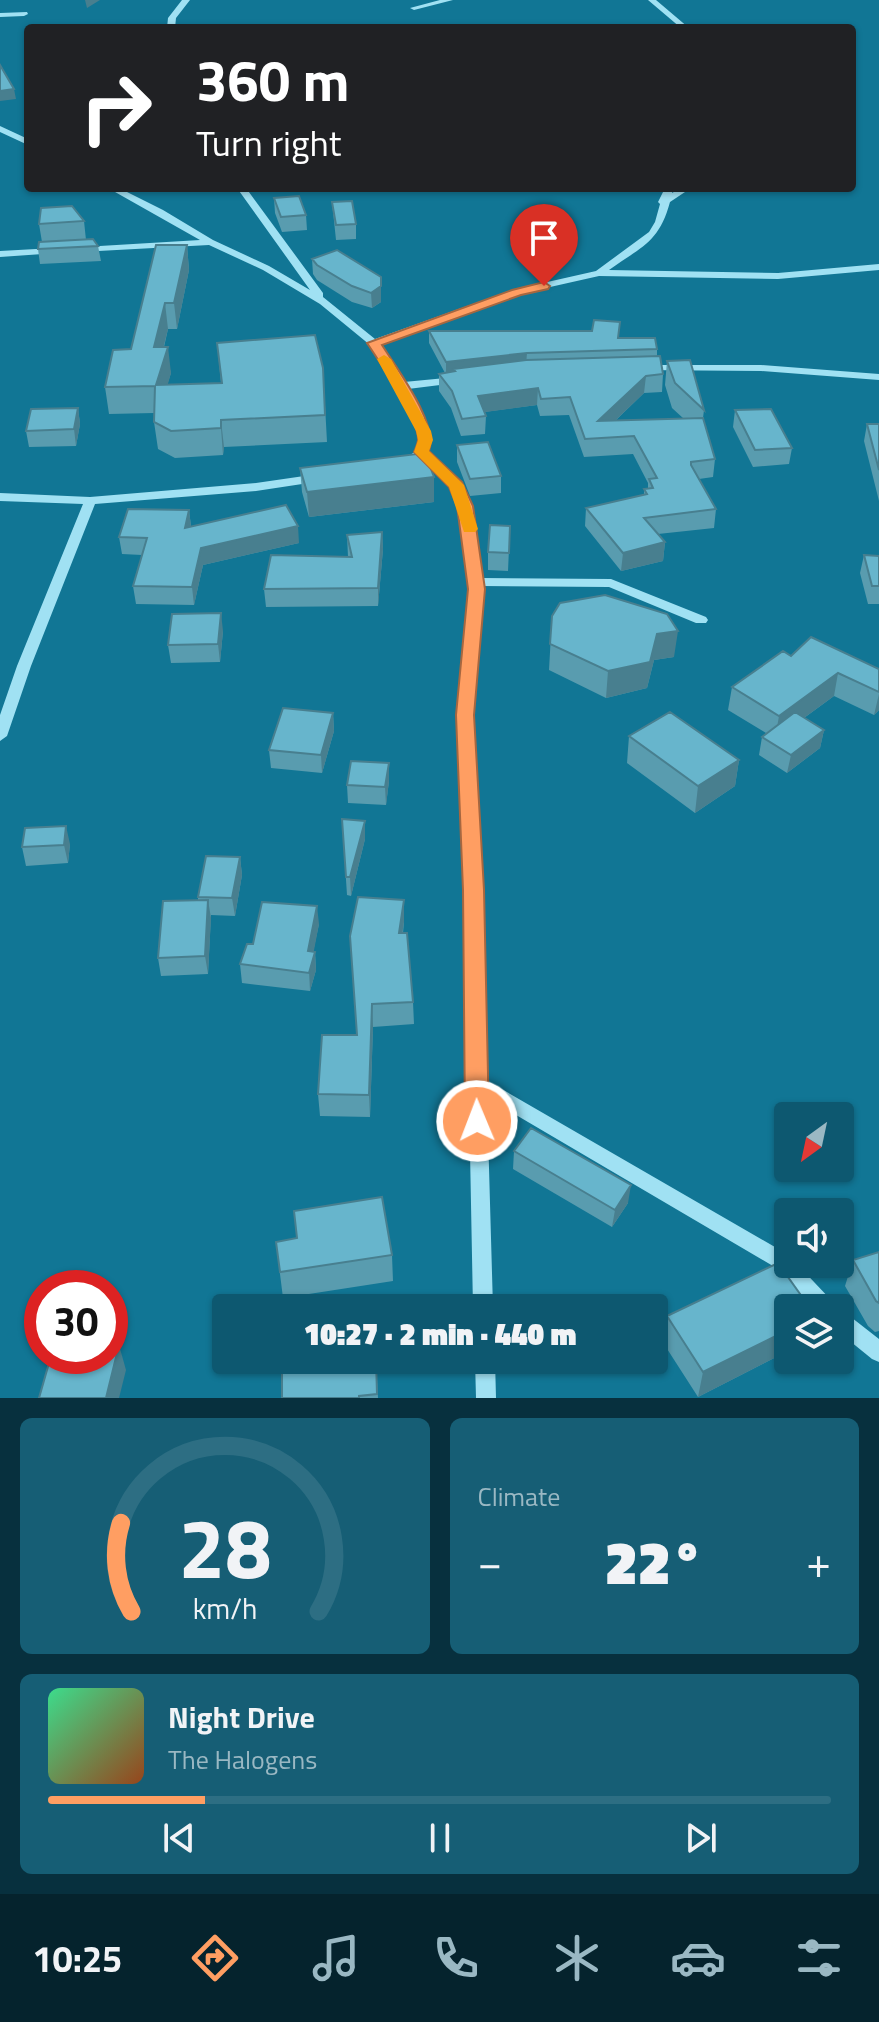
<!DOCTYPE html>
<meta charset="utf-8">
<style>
:root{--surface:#0d5870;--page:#165e75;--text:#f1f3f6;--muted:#9ab8c3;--line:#2d6e83;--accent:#ff9e62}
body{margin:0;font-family:"Titillium Web",sans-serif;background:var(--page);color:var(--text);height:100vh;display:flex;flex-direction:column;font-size:30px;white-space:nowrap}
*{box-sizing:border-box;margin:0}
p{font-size:26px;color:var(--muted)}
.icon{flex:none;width:44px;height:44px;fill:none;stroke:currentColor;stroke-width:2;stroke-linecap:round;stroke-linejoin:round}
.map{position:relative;height:1398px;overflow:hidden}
.sheet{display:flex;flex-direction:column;gap:20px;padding:20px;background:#07303e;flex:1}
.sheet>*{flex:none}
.guide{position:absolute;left:24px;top:24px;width:832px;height:168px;border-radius:8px;box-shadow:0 2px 6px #0004;background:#202124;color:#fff;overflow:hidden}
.needle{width:52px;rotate:213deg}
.buttons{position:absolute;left:774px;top:1102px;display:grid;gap:16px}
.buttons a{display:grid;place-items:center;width:80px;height:80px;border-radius:8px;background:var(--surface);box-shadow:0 2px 6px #0004;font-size:40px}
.speed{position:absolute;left:24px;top:1270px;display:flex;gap:16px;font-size:40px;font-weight:700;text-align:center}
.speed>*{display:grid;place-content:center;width:104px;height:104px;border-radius:50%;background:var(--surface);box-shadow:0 2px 6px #0004;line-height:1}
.speed .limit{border:12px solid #d22;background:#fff;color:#111}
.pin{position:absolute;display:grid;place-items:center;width:68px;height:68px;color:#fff;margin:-82px -34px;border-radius:50% 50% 50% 0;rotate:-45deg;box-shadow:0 0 8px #0007}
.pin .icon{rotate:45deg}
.me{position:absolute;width:88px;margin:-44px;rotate:359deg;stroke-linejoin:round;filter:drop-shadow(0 0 6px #0008)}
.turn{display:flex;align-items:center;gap:28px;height:168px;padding:0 40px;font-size:36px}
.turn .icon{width:104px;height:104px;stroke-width:2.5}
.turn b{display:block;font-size:56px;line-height:68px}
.big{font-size:60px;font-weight:800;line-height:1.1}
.sheet .card{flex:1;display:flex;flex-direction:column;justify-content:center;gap:12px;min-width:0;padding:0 28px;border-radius:12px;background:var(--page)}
.sheet .dial{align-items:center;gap:0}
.dial svg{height:208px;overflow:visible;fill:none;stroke:var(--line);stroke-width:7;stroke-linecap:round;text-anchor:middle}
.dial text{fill:var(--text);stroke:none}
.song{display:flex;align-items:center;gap:24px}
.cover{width:96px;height:96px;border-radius:12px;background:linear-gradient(135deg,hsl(150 70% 55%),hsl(20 70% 35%))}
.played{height:8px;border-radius:4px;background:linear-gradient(90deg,var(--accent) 20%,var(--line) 20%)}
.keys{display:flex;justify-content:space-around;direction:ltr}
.heat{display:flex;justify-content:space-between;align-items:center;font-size:44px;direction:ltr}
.sheet .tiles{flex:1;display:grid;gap:20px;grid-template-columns:1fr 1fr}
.card:last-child{grid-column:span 2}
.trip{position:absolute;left:212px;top:1294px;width:456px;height:80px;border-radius:8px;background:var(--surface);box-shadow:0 2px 6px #0004;font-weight:800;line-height:80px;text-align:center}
.menu{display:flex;height:128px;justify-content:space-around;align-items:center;background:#05232d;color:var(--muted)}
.menu .icon{width:56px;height:56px}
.menu .current{color:var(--accent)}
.menu b{font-size:36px;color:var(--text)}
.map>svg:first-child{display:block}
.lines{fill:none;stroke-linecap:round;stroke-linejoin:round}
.minor{fill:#a0e1f3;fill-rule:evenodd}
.wall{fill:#599caf}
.shaded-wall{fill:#487f8f}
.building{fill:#67b5cc;stroke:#487f8f;stroke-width:2}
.route{fill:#ff9e62;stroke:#a66740;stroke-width:2}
.slow{fill:#f59e0b}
</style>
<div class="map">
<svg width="879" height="1398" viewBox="0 0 879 1398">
<rect width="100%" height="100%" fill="#117695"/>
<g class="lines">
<!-- minor -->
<path class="minor" d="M182 0H190L176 18 175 28H167L168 18Z
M440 0H453L414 10 410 8Z
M648 0H656L689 28H681Z
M27 12 28 14 24 16 0 17V13Z
M0 126 28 139V145L0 132Z
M108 188H119L163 210 213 240 269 266 310 290 237 188H246L323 293V297L375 339 512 290 596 271 649 232 655 222 660 204 658 202 665 188H673L672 193 681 188H691L670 202C659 243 641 247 609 270L778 273 879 264V270L778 279 599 276 519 294 380 344 404 382 456 377 461 380 456 383 408 389C418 408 435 429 428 451L460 482 471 506 481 578 611 579 706 617 708 620 706 623H696L609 587 482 586 472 715 474 800 481 890 486 1080 787 1254 788 1264H797L832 1301 835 1308H812L773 1266 487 1098 493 1308H473L465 890 460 800 458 715 470 589 459 506 451 486 421 457 415 459 409 456 417 450 420 440 418 431 396 386 370 345 320 304 263 270 209 245 80 252V248L83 247 200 240Z
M54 248 57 249V253L0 257V251Z
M644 365H761L879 374V380L761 371 640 370 639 368Z
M318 474 324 478 322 481 256 491 95 504 31 666 7 736 0 741V715L17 666 83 504 0 501V493L90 497 256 483Z
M840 1312 847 1314 879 1339V1362L872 1359 840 1333Z
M475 1360H495L496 1398H476Z"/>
</g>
<!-- wall -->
<path class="wall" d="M274 198 306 215 307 230 282 232 275 213Z
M332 202 356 224V239L336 240Z
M84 221 86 240 98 246 101 261 40 264 38 249 42 242 39 224Z
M187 245 189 270 177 329H168L164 347 171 373 167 385 221 383 217 343 323 368 327 442 224 447 223 455 175 458 158 449 154 422V413L109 414 105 387 131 349Z
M312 259 381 277V302L372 308 352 302 317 280 313 274Z
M429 331 618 338 657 349V356L663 374 662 392 644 393 616 420 684 419 672 408 665 385 667 361 704 410 703 418 715 459 713 477 699 479 716 509 714 528 658 534 665 542 663 561 621 571 585 526 586 508 644 495V489L648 488V483L633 454 584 457 569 415 540 416 537 405 484 412 486 416 485 434 461 436 451 408 439 391V374L445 373 429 343Z
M78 408 80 424 76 446 29 447 26 431Z
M735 410 792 448 789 464 753 467 733 427Z
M867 424H879V501L864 441Z
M457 445 501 476V493L470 496 457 462Z
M300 468 434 502 309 517 302 492Z
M189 510 191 526 299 543 203 565 194 605 136 604 133 586 142 555 122 554 119 537Z
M510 526 508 571 488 570V552Z
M382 532 383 549 378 606 266 607 264 589 348 557 347 535Z
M864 555 879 556V604H868L860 573Z
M552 616 674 657 654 660 647 688 606 698 549 670Z
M223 631 220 662 171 663 168 645Z
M791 656 879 669V710L874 715 834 696 804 718 824 730 820 748 787 773 759 755 762 737 766 733 728 710 732 687Z
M333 713 334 731 322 773 271 768 269 750Z
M629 736 739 760 735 786 695 813 627 763Z
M389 781 386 805 348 803 347 785Z
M342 819 365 821V839L351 896 347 895Z
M70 844 68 863 26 866 22 847Z
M240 857 242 875 235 916 211 915 208 974 161 976 158 958 198 900V897Z
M404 900V922L403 933 413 1002 414 1024 373 1027 370 1117 320 1116 318 1094 356 1035Z
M319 924 313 952H315L316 970 310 991 242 983 240 964 253 944Z
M514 1151 628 1203 612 1227 513 1169Z
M276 1242 392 1255 393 1281 283 1298Z
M879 1252V1331L875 1332 868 1326 845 1286 853 1260Z
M788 1308V1351L698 1397 662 1341 667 1316Z
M376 1360 378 1398H282Z"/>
<!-- shaded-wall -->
<path class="shaded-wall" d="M85 0H100L87 8Z
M14 89 16 99 0 101V91Z
M187 245 189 270 177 329 174 303Z
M381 286V302L372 308 371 293Z
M165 303 168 329 157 373 154 347Z
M168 347 171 373 160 412 156 385Z
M527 353 526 365 453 369V373L446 374V362Z
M646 376 644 393 597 438 598 421Z
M538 388 537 405 478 413V396Z
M78 408 80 424 76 446 74 429Z
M221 420 224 447 223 455 221 428Z
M434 477V502L309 517 307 492Z
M189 510 191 527 185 528Z
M298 526 299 543 203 565 194 605 192 587 201 548Z
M382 532 383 549 378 606V588Z
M665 542 663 561 621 571 623 553Z
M221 613 223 631 220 662 218 644Z
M678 631 674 657 654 660 647 688 606 698 608 671 657 634Z
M838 673 834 696 775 739 779 716Z
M879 694V710L874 715Z
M333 713 334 731 322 773 321 755Z
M824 730 820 748 787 773 791 755Z
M739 760 735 786 695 813 698 786Z
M389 763V781L386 805 385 787Z
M365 821V839L351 896 350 877Z
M66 826 70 844 68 863 64 845Z
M240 857 242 875 235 916 232 898Z
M208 900 211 918 208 974 205 956Z
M404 900V922L399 956V933Z
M317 906 319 924 311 966 315 952 316 970 310 991 308 951Z
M372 1004 373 1027 370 1117 369 1095Z
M631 1185 628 1203 612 1227 615 1210Z
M788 1330V1351L698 1397 703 1372Z
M119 1345 126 1370 119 1398H106Z"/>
<!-- building -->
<path class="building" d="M0 65 14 89 0 91Z
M299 196 306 215 281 217 274 198Z
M352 201 356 224 336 225 332 202Z
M72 206 84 221 39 224 41 208Z
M93 239 98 246 38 249 39 242Z
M156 245H187L174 303H165L154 347H168L156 385 222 383 217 343 315 335 323 368 325 415 221 420V428L171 431 154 422 155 386 105 387 113 350 131 349Z
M337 250 381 277V286L371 293 352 286 317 265 312 259Z
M594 320 620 322 618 338H655L657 349 527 353 446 362 429 331H592Z
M660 356 663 374 646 376 598 421 703 418 715 459 691 462V465L716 509 644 518 665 542 623 553 586 508 647 494 644 489 653 488 649 479 657 478 634 436 585 439 570 397 541 399 538 388 478 396 486 416 462 419 452 391 439 374 455 371 453 369 526 360Z
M690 360 704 410 675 383 667 361Z
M78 408 74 429 26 431 31 409Z
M771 409 792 448 755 450 735 410Z
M867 424H879V470Z
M488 442 501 476 470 479 457 445Z
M425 453 434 477 307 492 300 468Z
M286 505 298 526 201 548 192 587 133 586 147 538 119 537 128 509 189 510 185 528Z
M490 525 510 526 509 553 488 552Z
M382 532 378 588 264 589 271 555 352 557 347 535Z
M864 555 879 556V586H872Z
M605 595 667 614 678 631 657 634 650 662 608 671 550 644 552 616 560 603Z
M221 613 218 644 168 645 172 614Z
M811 637 879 669V692L838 673 779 716 732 687 783 651 791 656Z
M283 708 333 713 321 755 269 750Z
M670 712 739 760 698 786 629 736Z
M795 712 824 730 791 755 762 737Z
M351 761 389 763 385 787 347 785Z
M342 819 365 821 350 877H346Z
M66 826 64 845 22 847 25 828Z
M206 856 240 857 232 898 198 897Z
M358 897 404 900 399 933H407L413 1002 372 1004 369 1095 318 1094 322 1035H357L350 936Z
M208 900 205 956 158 958 163 901Z
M262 902 317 906 308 951 315 952 309 973 240 964 247 944H253Z
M531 1128 631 1185 615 1210 514 1151Z
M382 1197 392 1255 280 1272 276 1242 297 1238 294 1211Z
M879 1252V1303L876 1301 853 1260Z
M778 1263 810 1308H788V1330L703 1372 667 1316Z
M110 1344 119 1345 106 1398H39L51 1356H110Z
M282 1360H376L377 1394 359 1396V1398H282Z"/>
<!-- route -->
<path class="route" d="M544 282 550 286 548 289 521 295 382 345C397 369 439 424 429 451L462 482 473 506 485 589 474 715 484 890 489 1121 486 1128 477 1131 469 1128 465 1121 463 890 456 715 468 589 457 506 449 487 414 452C415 450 418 442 418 440 419 420 379 361 367 343L512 290Z"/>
<!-- slow -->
<path class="slow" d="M384 355 391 359 431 431 433 440 429 451 464 485 478 529 475 532H464L449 487 414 452 418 440 416 431 377 359Z"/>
</svg>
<div class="buttons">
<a><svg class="needle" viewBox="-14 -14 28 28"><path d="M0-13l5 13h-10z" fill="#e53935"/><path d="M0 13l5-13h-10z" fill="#9ab8c3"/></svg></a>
<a><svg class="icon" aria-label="sound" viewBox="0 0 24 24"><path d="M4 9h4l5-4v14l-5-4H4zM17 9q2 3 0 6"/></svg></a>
<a><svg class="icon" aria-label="layers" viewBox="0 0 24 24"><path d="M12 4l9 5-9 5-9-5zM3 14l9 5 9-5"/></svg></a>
</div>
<div class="speed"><div class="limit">30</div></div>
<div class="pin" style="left:544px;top:286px;background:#d93025"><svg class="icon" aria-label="arrive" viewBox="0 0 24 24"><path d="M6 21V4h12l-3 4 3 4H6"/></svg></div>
<svg class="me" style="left:477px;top:1121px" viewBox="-20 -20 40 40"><circle r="17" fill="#ff9e62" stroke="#fff" stroke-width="3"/><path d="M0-11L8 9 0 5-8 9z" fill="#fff"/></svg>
<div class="trip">10:27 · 2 min · 440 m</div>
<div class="guide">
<div class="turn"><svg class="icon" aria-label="right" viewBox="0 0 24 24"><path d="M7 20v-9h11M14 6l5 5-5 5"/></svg><div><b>360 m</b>Turn right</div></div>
</div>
</div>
<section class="sheet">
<div class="tiles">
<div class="card dial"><svg viewBox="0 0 100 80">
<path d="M14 69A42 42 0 1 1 86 69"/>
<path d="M14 69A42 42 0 0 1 10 35" stroke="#ff9e62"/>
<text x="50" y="56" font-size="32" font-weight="700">28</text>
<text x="50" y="72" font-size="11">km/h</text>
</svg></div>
<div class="card"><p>Climate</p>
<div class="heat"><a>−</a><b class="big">22°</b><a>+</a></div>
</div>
<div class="card">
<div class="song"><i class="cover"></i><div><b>Night Drive</b><p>The Halogens</p></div></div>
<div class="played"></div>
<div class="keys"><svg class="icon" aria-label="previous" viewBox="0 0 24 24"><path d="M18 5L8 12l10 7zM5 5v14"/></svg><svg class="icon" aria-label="pause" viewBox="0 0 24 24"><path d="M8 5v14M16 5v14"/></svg><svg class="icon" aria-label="next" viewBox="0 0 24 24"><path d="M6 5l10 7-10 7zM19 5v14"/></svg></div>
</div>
</div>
</section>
<nav class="menu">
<b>10:25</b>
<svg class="icon current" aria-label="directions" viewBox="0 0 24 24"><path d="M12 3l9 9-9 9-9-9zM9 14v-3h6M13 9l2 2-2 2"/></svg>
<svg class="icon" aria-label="music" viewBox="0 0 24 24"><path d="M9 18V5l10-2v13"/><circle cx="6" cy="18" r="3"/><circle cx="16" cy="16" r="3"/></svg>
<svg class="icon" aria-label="phone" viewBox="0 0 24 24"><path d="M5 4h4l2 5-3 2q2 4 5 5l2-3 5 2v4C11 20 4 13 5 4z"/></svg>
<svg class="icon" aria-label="climate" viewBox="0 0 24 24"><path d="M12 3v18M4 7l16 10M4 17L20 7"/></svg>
<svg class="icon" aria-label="car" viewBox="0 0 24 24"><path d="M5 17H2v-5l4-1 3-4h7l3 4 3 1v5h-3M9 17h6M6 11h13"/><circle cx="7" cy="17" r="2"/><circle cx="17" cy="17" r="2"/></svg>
<svg class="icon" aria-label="filters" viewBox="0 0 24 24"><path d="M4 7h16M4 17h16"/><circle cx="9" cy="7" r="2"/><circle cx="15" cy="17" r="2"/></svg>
</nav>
